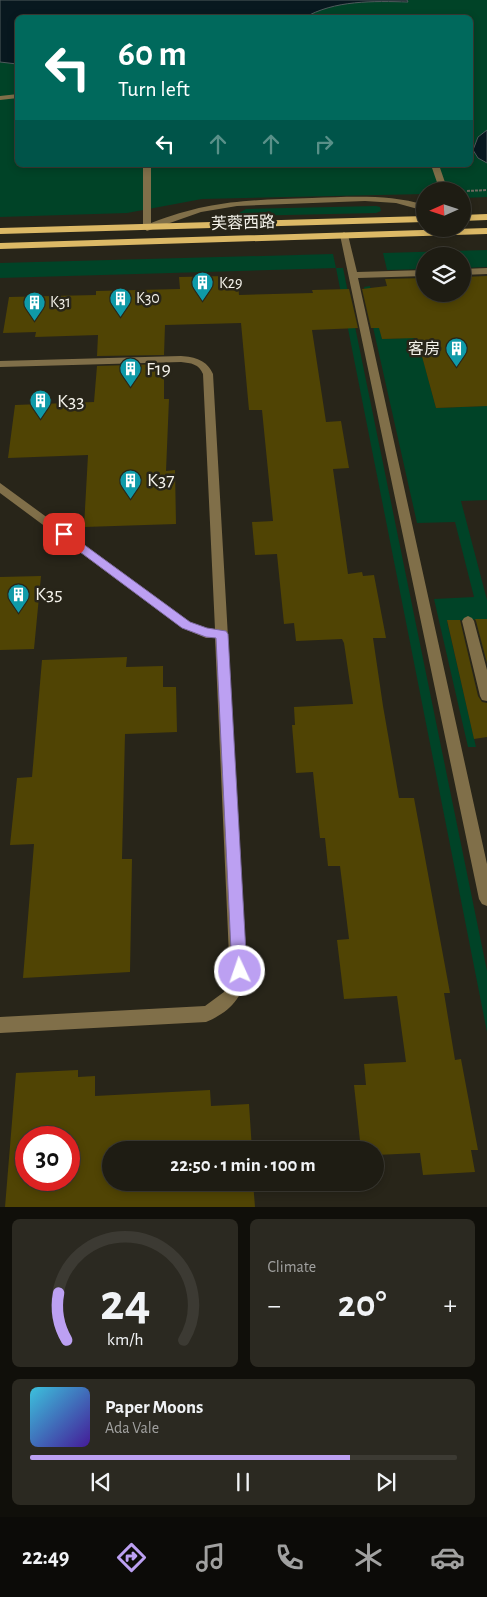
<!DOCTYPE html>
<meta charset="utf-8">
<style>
:root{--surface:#1e1c13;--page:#2b2921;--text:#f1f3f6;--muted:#a1a1a0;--line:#3c3a33;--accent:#bca0f2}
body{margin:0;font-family:"Alegreya Sans","Noto Sans SC",sans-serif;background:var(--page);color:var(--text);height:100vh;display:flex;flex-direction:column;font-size:19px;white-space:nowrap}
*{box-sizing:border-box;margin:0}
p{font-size:16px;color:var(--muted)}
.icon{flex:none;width:28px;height:28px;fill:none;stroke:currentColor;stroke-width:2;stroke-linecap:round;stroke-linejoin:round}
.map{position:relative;height:1207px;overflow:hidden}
.side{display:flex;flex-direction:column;gap:12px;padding:12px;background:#100f0a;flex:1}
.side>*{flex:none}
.banner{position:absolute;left:15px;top:15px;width:458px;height:152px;border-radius:8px;box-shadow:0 2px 8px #0003,0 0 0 1px var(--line);background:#00695c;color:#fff;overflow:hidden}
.needle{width:32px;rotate:267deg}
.buttons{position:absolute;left:416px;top:182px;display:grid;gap:10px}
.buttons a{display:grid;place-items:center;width:55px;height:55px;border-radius:50%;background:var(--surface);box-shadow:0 2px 8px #0003,0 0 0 1px var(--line);font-size:25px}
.speed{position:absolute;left:15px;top:1126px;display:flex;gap:10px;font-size:25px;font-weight:700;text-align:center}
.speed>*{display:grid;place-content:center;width:65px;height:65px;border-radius:50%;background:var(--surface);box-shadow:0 2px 8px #0003,0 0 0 1px var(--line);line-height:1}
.speed .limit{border:8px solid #d22;background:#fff;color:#111}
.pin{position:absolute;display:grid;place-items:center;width:42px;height:42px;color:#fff;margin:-21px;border-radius:10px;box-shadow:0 2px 8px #0006}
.me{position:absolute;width:55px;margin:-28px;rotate:357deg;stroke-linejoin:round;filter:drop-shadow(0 0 4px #0008)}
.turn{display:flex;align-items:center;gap:18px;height:105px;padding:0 20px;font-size:22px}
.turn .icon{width:65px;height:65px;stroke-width:2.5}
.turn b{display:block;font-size:35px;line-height:42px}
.lanes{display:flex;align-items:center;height:48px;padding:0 20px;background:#0003;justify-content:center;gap:25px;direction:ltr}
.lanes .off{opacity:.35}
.big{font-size:38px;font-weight:700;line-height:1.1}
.side .widget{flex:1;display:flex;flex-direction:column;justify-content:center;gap:8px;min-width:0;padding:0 18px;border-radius:8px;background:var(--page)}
.side .dial{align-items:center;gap:0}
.dial svg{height:130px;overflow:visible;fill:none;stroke:var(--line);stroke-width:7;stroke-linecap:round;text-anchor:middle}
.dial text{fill:var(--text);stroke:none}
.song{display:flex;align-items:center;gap:15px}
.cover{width:60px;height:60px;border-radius:8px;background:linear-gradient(135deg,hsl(190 70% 55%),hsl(260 70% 35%))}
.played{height:5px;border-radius:2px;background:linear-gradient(90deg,var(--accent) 75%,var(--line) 75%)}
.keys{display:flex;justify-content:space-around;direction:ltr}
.heat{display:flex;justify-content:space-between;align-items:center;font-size:28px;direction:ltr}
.side .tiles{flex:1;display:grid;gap:12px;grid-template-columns:1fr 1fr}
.widget:last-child{grid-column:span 2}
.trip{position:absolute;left:102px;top:1141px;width:282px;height:50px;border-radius:25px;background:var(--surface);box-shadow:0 2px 8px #0003,0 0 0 1px var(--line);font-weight:700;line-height:50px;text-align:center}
.tab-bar{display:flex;height:80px;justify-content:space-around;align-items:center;background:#0c0b08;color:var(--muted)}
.tab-bar .icon{width:35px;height:35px}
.tab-bar .on{color:var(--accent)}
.tab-bar b{font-size:22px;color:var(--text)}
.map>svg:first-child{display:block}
.green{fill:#004327;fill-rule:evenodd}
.water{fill:#08181f;stroke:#4f5a5c}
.building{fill:#504404;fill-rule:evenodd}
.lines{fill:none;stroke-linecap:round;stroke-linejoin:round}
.path{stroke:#6c695f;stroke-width:2;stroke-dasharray:3 1;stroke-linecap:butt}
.minor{fill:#806f49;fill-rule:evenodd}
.major{fill:#dcb966;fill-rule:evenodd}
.route{fill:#bca0f2;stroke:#7a689d}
.labels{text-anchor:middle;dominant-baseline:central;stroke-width:5;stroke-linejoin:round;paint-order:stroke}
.far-street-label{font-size:16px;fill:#f5f3eb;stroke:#282519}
.far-poi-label{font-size:16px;fill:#f5f3eb;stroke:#282519;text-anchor:start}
.poi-label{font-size:20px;fill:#f5f3eb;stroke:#282519;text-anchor:start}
</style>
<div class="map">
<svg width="487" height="1207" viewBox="0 0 487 1207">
<rect width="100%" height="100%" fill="#282519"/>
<!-- green -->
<path class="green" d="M0 0H487V197L463 198 462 191H425V194L202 199 127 213 0 217ZM18 18H470V165H18Z
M376 206 380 207 381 211 376 213 247 216 239 213 246 209Z
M487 250V267L463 268 462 256H425V269L387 270 383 253Z
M333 254 336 268H343L487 971V1032L336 268 0 278V263Z
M370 286 382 339 406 338 415 329 436 408 487 406V500L461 501 487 600V619L447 621 476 747H468L434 599 474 597 455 522 417 523 364 287Z"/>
<!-- water -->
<path class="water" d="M0 0H407L408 2C374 1 334 0 304 18H18L17 64 0 62Z
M487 130V163L478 158 473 150 478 137Z"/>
<!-- building -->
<path class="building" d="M227 276 228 285H238L239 295 313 293 312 290 349 289 358 328 312 330 326 422 341 421 349 468 333 469 348 574 362 572 363 576 374 575 386 638H373L383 706 399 798H414L450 993H444L455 1060 461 1059 478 1150H471L475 1172 423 1175 420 1153 376 1155V1150H361L354 1085H366L364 1064 406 1062 397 996 344 999 337 940 349 939 340 866H328L325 838H320L313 772 296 773 292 725H295L294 707 353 704 344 643 342 639 296 641 294 623 284 624 277 554 255 555 252 522 273 521 262 410H249L241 323 165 325 164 355 97 356 98 335 35 337 36 332 3 333 9 297 96 295V291L180 289 179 277Z
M487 276V406L436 408 417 338 382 339 379 328H371L362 289 387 286 385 279 425 278V294H462V277Z
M164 364V399H169L166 471 175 470 176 524 84 527 88 455 8 458 15 405 94 402 97 366Z
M41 576 34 649 0 650V577Z
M475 619H487V663L476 621Z
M447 620H460L478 696 482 702 487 703V737L474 739Z
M127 657 126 667 163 666V687H176L177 732 125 734 122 859H132L130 972 23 978 34 844 10 845 17 778 32 777 42 660Z
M78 1070V1077L95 1076V1096L210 1090 211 1106 249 1104 252 1150H111V1182H253L255 1207H5L16 1073ZM26 1138H69V1180H26Z"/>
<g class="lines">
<!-- path -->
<path class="path" d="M467 191 487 190"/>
<!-- minor -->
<path class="minor" d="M18 94V98L0 100V96Z
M143 165H151V223C210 200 250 200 312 198 350 197 388 194 425 205V211L396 203 365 201 237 206 201 212 147 231 143 228Z
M431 165H439L448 191H440Z
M344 232 348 235 357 272 425 270V276L358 278 487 864V906L482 904 479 899 340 235Z
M487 268V274L462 275V269Z
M181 356C195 357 207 360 213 374L247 971C244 997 230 1012 206 1022L0 1033V1017L205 1006 224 992 230 979 215 638H206L182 628 0 493V483L190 622 207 628 215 629 203 374C199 364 191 363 181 362L0 367V361Z
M468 616 472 618 474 621 487 670V701L482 700 480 696 462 621 464 618Z"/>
<!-- major -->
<path class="major" d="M487 214V220L462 221V215Z
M425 216V222L0 234V228Z
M487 228V234L0 249V243Z"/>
</g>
<!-- route -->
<path class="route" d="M64 530 190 622 207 628 226 631 228 634 247 971 245 976 240 978 234 976 232 971 216 638 206 637 182 628 60 537 59 534Z"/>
<!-- icons -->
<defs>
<symbol id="building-pin" viewBox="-11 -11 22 30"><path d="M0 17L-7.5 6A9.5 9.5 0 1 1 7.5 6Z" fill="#0f9aa8" stroke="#282519"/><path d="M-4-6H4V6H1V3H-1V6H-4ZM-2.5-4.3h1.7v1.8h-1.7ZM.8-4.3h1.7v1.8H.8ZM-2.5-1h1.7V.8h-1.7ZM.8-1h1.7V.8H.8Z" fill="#fff"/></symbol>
</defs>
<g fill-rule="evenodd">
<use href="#building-pin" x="190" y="270" width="25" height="34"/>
<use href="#building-pin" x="108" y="286" width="25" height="34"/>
<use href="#building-pin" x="22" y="290" width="25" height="34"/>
<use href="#building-pin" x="444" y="336" width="25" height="34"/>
<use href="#building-pin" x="118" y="356" width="25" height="34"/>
<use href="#building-pin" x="28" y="388" width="25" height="34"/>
<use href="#building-pin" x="118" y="468" width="25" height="34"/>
<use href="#building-pin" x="6" y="582" width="25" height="34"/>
</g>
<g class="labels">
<!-- far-street labels -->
<g class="far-street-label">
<text transform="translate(243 223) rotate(-2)">芙蓉西路</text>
</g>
<!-- far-poi labels -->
<g class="far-poi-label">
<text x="219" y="283">K29</text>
<text x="136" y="298">K30</text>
<text x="50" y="302">K31</text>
<text x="440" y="349" text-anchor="end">客房</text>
</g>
<!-- poi labels -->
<g class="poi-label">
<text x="146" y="369">F19</text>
<text x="57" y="401">K33</text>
<text x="147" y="480">K37</text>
<text x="35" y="594">K35</text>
</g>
</g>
</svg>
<div class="buttons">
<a><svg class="needle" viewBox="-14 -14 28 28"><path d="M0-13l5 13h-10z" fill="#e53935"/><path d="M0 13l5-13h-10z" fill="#a1a1a0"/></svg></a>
<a><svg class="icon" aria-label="layers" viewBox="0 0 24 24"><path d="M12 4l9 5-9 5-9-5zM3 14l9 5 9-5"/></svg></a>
</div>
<div class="speed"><div class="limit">30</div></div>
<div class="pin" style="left:64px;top:534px;background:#d93025"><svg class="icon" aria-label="arrive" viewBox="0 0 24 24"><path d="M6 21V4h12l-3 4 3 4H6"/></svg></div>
<svg class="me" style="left:240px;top:971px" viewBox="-20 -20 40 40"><circle r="17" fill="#bca0f2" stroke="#fff" stroke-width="3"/><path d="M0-11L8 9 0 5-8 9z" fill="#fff"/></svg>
<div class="trip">22:50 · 1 min · 100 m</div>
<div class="banner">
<div class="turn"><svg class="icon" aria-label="left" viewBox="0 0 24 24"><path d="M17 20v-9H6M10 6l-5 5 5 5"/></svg><div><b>60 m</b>Turn left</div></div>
<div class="lanes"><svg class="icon" aria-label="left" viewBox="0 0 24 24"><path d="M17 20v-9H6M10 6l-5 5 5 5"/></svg><svg class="icon off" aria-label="ahead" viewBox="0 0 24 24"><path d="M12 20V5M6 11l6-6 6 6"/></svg><svg class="icon off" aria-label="ahead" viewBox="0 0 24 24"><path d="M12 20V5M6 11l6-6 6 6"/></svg><svg class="icon off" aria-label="right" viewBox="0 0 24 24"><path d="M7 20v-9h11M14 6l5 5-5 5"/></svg></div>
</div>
</div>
<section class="side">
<div class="tiles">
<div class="widget dial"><svg viewBox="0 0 100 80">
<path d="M14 69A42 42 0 1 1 86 69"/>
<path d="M14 69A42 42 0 0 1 9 40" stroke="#bca0f2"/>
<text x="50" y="56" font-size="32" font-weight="700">24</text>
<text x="50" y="72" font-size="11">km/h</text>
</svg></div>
<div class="widget"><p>Climate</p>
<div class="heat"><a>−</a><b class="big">20°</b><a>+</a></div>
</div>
<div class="widget">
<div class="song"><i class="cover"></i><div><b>Paper Moons</b><p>Ada Vale</p></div></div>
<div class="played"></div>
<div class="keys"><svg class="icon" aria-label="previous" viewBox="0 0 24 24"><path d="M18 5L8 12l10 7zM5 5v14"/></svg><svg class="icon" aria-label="pause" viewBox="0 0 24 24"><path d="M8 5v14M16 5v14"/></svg><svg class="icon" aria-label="next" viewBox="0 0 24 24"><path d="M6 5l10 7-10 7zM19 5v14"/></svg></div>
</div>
</div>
</section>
<nav class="tab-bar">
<b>22:49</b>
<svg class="icon on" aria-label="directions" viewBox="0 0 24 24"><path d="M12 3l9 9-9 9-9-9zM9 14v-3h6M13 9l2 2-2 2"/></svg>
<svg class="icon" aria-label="music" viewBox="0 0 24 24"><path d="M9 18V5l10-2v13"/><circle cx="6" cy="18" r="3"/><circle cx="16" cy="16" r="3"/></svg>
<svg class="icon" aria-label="phone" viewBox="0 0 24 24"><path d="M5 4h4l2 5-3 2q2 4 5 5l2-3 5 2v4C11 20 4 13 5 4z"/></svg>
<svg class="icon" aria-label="climate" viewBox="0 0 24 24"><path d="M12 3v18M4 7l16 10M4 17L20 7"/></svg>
<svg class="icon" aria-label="car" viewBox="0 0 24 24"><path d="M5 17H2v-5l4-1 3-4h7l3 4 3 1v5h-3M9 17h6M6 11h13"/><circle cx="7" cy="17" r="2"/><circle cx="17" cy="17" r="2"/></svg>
</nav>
